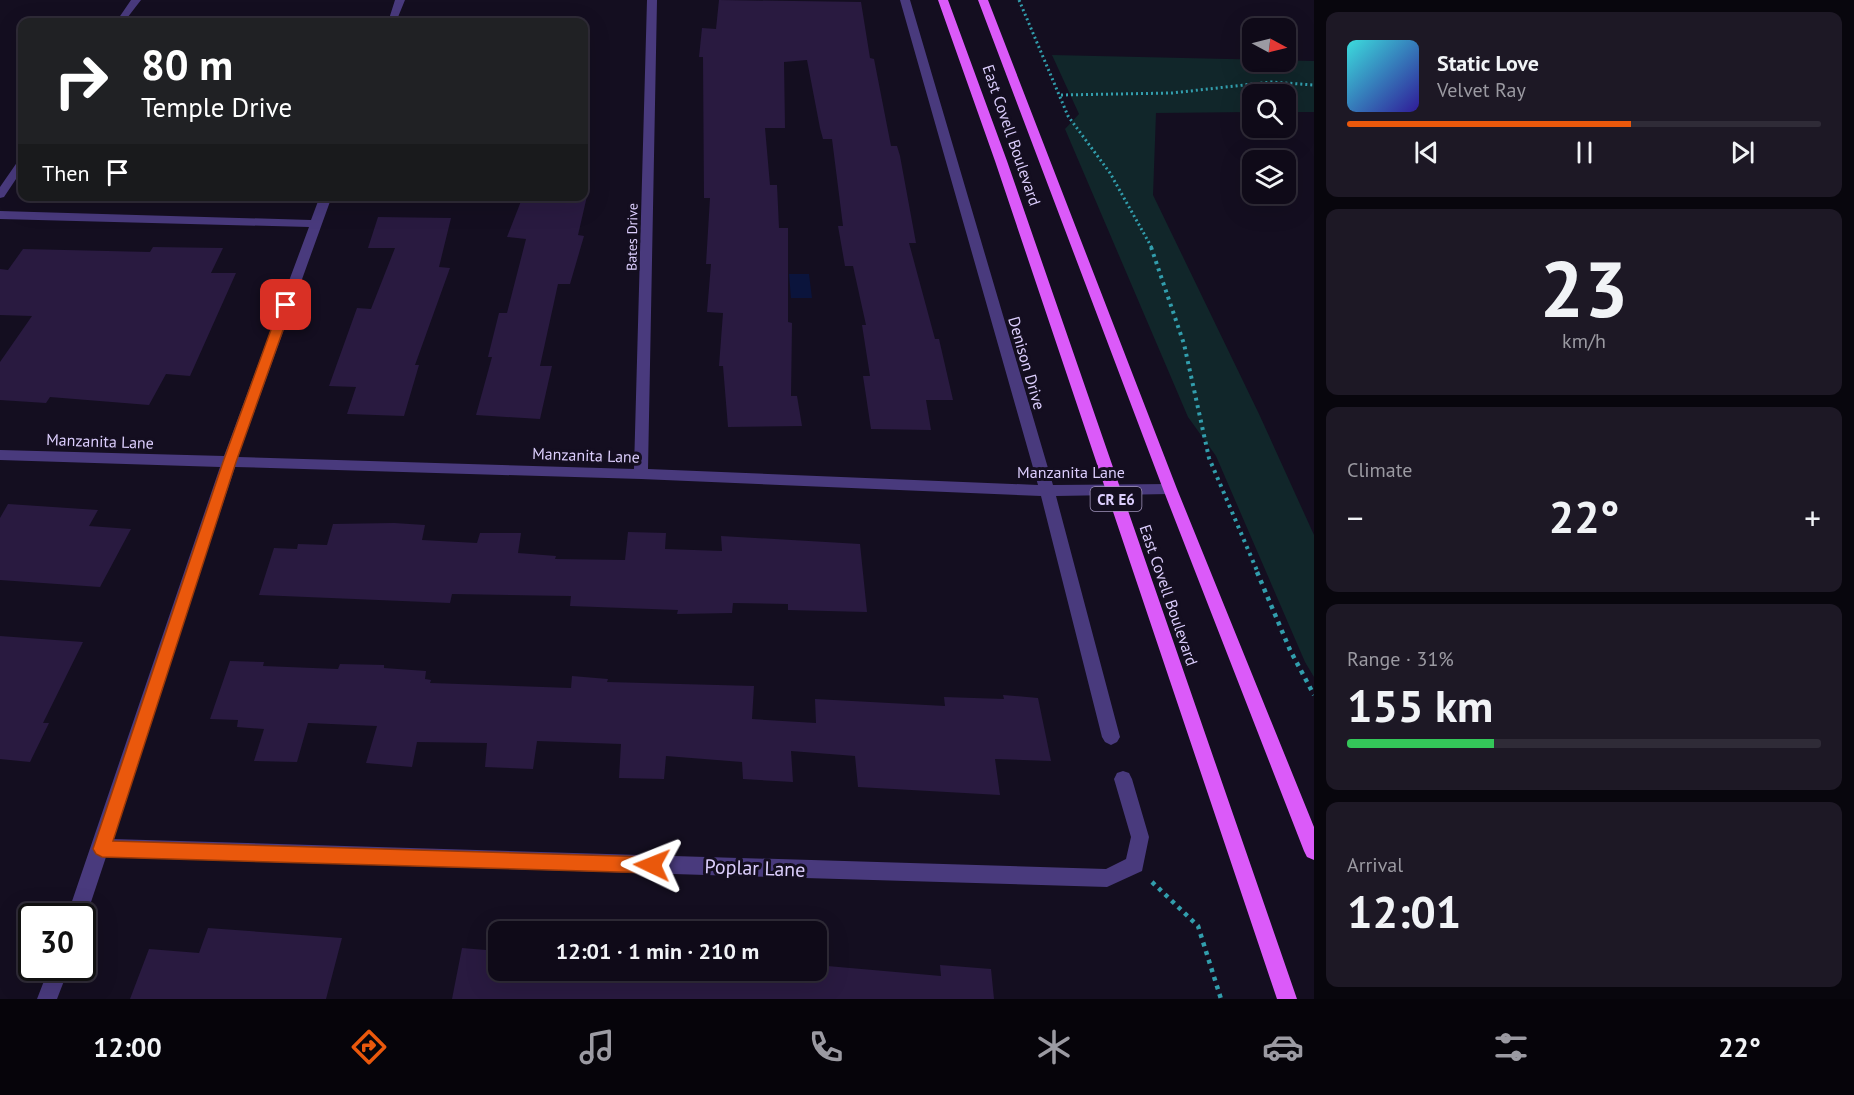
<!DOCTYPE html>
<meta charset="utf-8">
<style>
:root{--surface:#0f0a18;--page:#1d1825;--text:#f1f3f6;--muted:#9b9aa2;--line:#2f2b37;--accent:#ea580c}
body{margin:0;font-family:"PT Sans",sans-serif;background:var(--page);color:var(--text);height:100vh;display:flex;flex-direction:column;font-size:22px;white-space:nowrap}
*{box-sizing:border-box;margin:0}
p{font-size:20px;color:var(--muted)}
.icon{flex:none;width:33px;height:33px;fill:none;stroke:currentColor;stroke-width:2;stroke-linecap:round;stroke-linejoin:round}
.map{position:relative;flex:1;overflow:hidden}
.panel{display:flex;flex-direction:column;gap:12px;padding:12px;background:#08060d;width:540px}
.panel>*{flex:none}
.banner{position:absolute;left:18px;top:18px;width:570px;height:183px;border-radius:12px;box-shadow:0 6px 24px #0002,0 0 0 2px var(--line);background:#202124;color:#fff;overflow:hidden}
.needle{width:39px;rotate:97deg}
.buttons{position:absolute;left:1242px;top:18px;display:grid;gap:12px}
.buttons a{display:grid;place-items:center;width:54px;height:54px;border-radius:12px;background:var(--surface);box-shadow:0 6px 24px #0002,0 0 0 2px var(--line);font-size:30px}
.speed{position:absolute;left:18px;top:903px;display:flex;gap:12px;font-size:30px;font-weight:700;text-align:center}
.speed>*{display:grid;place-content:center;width:78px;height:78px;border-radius:50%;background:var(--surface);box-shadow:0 6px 24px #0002,0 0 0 2px var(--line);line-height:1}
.speed .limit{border:3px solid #111;border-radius:9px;background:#fff;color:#111}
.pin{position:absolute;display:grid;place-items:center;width:51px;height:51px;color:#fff;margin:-26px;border-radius:12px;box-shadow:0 3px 9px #0006}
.me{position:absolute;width:66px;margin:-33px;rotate:272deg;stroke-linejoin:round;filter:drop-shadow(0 0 4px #0008)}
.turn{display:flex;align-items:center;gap:21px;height:126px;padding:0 24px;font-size:27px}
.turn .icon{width:78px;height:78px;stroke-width:2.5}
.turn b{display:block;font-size:42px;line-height:51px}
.then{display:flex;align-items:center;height:57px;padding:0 24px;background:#0003;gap:12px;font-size:22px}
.big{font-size:45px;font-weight:700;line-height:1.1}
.panel .widget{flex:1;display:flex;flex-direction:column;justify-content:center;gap:9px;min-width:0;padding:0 21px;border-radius:12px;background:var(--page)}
.panel .dial{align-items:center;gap:0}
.dial b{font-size:78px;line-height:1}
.song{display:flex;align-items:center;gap:18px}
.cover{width:72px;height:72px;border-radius:9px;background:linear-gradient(135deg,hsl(180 70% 55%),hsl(250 70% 35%))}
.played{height:6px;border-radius:3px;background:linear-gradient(90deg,var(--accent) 60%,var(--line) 60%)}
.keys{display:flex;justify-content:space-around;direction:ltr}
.heat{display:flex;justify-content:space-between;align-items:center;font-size:33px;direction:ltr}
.charge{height:9px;border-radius:4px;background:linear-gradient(90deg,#34c759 31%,var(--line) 0)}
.trip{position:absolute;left:488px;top:921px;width:339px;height:60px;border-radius:12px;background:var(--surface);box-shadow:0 6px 24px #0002,0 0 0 2px var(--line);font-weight:700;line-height:60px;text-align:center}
.dock{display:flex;height:96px;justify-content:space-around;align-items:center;background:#06040a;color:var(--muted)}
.dock .icon{width:42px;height:42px}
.dock .current{color:var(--accent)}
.dock b{font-size:27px;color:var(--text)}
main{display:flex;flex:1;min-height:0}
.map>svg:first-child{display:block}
.green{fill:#11262a}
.water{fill:#0b143c}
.building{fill:#291a40}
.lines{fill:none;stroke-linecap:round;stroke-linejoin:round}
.path-far2{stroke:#329ead;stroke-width:3;stroke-dasharray:2 3;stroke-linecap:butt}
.path-far1{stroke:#329ead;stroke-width:4;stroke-dasharray:3 4.5;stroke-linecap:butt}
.path{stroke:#329ead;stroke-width:4.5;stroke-dasharray:4 5;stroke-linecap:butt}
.minor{fill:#493a7d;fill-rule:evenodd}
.primary{fill:#db5af9;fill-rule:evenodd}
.route{fill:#ea580c;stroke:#983908;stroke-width:1.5}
.labels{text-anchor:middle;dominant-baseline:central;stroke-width:6;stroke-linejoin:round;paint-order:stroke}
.far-street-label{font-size:14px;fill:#dccefd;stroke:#140e20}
.shield{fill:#140e20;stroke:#a094bb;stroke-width:1.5}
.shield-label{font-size:15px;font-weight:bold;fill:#dccefd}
.street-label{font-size:16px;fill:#dccefd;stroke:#140e20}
.near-street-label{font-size:20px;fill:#dccefd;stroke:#140e20}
</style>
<main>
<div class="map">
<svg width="1314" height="999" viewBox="0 0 1314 999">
<rect width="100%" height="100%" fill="#140e20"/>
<!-- green -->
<path class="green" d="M1052 55 1314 61V112H1286V94H1252V112L1156 113 1153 195 1259 414 1314 535V677L1305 662 1216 456 1188 417 1065 129 1079 114Z"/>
<!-- water -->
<path class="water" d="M789 274H809L812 298H791Z"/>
<!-- building -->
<path class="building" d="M719 0 861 2 870 58 874 59 891 146H897L900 156 916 243H909L935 339H939L953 400H926L931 430 871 429 863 376H870L862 325H866L853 266H845L838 226H843L832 139H823L820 128 807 60 784 62 785 128H765L770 185H777L779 228H788V322L792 323 791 396H797L802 426 728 427 723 366H719L723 313 707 312 711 264H706L710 198H704L703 57H699L702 28 716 29Z
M523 196H587L578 235 584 236 570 284H558L540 366H552L540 419 476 415 492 357H488L499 313H507L526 239 507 237Z
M378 217 451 218 439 267 450 268 415 365H419L404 416 347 414 356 387 329 386 357 308 371 309 395 248H368Z
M153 247 223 248 211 273H236L190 376 166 374 149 405 50 397 46 403 0 400V362L32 316 0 315V269L8 270 23 249 150 252Z
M8 504 98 510 89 526 131 529 100 587 0 580V518Z
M394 523 425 525 422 540 477 543 480 533H521L518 553 556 556 555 559 625 560 628 532 666 533 665 549 722 551 721 536 860 544 867 612 788 610V604L733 603 732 613 677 614 678 610 570 606 571 596 452 594 450 603 259 595 274 548 297 549 298 544 327 545 333 524Z
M0 636 83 642 43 723H49L30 762 0 759Z
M230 661 264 662 263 666 338 669 340 664 384 665V668L426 671 425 679 431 680 430 683 571 688 572 676 608 679 607 682 754 686 752 719 816 723 815 699 945 706 944 697 1004 699 1003 695 1038 698 1051 761 995 759 1000 795 858 787 855 756 791 751 793 782 743 779 742 762 666 756 664 779 619 778 621 744 537 741 533 769 485 767 487 743 417 742 412 767 366 763 377 726 308 723 297 762 254 761 264 729 237 727 238 720 210 719Z
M208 928 342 938 326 999H130L149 949 199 953Z
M462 948 498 951V970H816V965L941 976 940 965 991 969 994 999H452Z"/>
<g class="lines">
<!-- path-far2 -->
<path class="path-far2" d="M1019 0 1068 116 1110 173 1152 248
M1061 95 1172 93 1271 82 1314 85"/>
<!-- path-far1 -->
<path class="path-far1" d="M1151 247 1184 344 1209 458 1258 573"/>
<!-- path -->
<path class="path" d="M1257 572 1290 650 1314 695
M1152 882 1198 926 1221 999"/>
<!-- minor -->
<path class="minor" d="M131 0H141L124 22H116Z
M395 0H405L396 22H388Z
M647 0H657L648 469 1038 485 900 0H910L1053 485 1170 484 1177 489 1170 494 1056 496 1120 737 1117 742 1111 745 1105 742 1102 737 1041 496 641 479 235 467 112 839 1106 869 1126 859 1131 837 1114 779 1117 773 1123 771 1129 773 1132 779 1149 837 1142 871 1107 887 106 857 84 923 82 916H67L220 467 0 460V450L224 456 309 227 0 219V211L311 220 320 196H332L238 457 634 469Z
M22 160V170L4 197 0 198V187L18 161Z
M49 968H69L57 999H37Z"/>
<!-- primary -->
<path class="primary" d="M938 0H948L1007 161 1297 999H1277L995 161Z
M978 0H988L1177 489 1314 827V860L1307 857 1304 851 1163 489Z"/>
</g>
<!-- route -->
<path class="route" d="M286 301 292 305 236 462 113 841 652 857 659 859 661 865 659 871 652 873 102 857 96 854 93 849 223 462 280 305Z"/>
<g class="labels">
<!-- far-street labels -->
<g class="far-street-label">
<text transform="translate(632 237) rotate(-89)">Bates Drive</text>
</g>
<!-- shield labels -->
<rect class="shield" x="1090.5" y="487" width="51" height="24" rx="4.5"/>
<g class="shield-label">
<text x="1116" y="499">CR E6</text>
</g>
<!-- street labels -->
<g class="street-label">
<text transform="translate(1012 135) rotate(71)">East Covell Boulevard</text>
<text transform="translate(1027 363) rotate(74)">Denison Drive</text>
<text transform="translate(100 441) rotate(2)">Manzanita Lane</text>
<text transform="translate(586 455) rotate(2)">Manzanita Lane</text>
<text x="1071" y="472">Manzanita Lane</text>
<text transform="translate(1169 595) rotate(71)">East Covell Boulevard</text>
</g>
<!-- near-street labels -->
<g class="near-street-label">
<text transform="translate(755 868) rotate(2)">Poplar Lane</text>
</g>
</g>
</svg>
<div class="buttons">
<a><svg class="needle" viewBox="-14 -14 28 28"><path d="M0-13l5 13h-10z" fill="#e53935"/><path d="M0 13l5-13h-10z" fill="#9b9aa2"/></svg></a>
<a><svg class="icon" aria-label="search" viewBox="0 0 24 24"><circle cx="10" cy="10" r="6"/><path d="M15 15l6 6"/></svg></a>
<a><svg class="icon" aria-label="layers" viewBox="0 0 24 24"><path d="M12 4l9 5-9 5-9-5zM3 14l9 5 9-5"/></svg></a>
</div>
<div class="speed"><div class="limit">30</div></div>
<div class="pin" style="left:286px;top:305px;background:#d93025"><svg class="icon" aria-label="arrive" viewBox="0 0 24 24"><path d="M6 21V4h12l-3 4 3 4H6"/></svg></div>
<svg class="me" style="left:652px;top:865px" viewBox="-20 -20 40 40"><path d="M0-17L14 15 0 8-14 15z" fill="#ea580c" stroke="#fff" stroke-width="4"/></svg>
<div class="trip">12:01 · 1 min · 210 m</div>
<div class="banner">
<div class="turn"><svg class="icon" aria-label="right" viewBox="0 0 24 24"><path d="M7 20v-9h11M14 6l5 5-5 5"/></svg><div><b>80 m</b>Temple Drive</div></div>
<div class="then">Then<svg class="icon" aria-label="arrive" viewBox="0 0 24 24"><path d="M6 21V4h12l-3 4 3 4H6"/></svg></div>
</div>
</div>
<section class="panel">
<div class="widget">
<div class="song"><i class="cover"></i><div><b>Static Love</b><p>Velvet Ray</p></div></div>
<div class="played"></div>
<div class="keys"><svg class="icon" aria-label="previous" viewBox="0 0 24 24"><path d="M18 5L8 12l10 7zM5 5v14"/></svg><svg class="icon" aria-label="pause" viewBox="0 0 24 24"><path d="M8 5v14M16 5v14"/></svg><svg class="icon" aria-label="next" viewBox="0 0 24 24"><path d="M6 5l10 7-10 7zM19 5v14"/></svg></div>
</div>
<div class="widget dial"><b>23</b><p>km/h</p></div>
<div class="widget"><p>Climate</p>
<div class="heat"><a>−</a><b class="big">22°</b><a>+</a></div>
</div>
<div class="widget"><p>Range · 31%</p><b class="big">155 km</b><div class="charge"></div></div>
<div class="widget"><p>Arrival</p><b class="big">12:01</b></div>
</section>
</main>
<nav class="dock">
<b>12:00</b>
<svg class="icon current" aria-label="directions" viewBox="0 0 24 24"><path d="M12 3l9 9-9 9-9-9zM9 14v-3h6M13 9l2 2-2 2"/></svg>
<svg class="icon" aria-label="music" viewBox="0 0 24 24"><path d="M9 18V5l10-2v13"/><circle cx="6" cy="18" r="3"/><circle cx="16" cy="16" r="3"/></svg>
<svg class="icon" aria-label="phone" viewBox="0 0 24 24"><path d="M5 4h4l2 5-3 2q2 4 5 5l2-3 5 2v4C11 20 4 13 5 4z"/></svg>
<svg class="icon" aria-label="climate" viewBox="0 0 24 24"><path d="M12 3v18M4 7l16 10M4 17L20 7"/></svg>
<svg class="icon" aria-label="car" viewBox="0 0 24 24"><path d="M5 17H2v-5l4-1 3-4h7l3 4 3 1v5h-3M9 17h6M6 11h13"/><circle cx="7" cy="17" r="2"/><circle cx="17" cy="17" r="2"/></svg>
<svg class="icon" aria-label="filters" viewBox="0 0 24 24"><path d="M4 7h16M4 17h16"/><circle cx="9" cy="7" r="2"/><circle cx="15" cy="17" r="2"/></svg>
<b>22°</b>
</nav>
